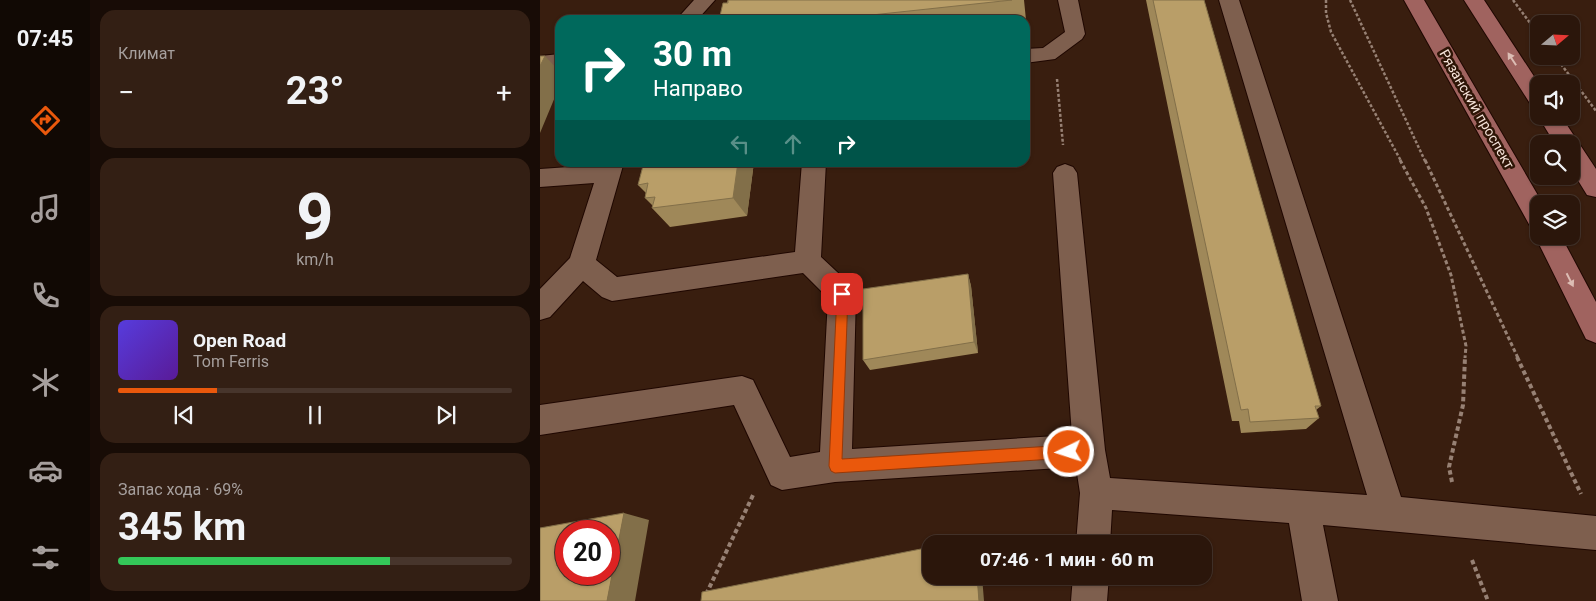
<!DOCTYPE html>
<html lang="ru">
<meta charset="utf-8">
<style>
:root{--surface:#2b160b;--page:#331f14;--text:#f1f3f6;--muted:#a69f9d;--line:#47352c;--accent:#ea580c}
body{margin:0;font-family:Roboto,sans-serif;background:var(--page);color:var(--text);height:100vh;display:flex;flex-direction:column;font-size:19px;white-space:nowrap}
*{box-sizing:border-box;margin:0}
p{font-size:16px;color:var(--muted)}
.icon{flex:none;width:28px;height:28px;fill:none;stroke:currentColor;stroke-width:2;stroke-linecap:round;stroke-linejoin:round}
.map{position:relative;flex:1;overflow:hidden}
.side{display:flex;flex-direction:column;gap:10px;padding:10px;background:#180c06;width:450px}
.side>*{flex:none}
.guide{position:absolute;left:15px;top:15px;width:475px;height:152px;border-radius:15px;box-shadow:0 1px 4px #0004,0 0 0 1px var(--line);background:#00695c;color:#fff;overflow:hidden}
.needle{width:32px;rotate:71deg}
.buttons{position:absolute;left:990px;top:15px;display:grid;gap:10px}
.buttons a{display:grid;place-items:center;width:50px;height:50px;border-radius:10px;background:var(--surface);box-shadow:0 1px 4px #0004,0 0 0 1px var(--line);font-size:25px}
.speed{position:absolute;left:15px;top:520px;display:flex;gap:10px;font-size:25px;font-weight:700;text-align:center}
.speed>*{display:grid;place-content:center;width:65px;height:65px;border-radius:50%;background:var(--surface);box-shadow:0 1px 4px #0004,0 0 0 1px var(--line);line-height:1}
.speed .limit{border:8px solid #d22;background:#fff;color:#111}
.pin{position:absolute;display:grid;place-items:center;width:42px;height:42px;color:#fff;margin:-21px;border-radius:10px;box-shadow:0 2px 8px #0006}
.me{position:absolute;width:55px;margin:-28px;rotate:266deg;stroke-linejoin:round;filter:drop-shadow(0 0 4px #0008)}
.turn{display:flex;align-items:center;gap:18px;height:105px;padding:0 15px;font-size:22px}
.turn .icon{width:65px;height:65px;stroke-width:2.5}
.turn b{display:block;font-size:35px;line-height:42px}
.lanes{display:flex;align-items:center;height:48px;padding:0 15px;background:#0003;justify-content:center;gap:25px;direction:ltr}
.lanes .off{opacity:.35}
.big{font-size:38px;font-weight:700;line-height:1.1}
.side .widget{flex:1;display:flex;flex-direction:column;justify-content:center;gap:8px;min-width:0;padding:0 18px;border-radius:15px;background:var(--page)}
.side .dial{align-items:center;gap:0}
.dial b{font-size:65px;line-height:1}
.song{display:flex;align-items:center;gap:15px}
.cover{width:60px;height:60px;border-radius:8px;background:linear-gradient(135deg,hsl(250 70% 55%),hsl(270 70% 35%))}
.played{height:5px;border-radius:2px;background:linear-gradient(90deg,var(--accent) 25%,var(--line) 25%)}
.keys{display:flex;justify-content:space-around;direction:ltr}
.heat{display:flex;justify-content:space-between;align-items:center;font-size:28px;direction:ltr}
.charge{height:8px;border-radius:4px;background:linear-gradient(90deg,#34c759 69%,var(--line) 0)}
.trip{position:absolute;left:382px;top:535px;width:290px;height:50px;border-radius:15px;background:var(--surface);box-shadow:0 1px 4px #0004,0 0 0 1px var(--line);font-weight:700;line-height:50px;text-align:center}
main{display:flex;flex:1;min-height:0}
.tabs{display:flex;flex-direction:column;width:90px;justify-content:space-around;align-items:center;background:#110904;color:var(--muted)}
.tabs .icon{width:35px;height:35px}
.tabs .selected{color:var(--accent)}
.tabs b{font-size:22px;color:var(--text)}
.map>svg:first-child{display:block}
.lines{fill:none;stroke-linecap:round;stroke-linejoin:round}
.minor-casing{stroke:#1f0700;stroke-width:2}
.major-casing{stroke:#1f0700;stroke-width:2}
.path-far2{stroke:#978174;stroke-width:2.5;stroke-dasharray:3 2;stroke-linecap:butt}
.path-far1{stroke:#978174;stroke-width:3;stroke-dasharray:4 2.5;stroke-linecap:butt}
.path{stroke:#978174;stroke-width:4;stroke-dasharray:4.5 3;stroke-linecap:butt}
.minor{fill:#7e5f4e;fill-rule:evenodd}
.major{fill:#a0635f;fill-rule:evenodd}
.wall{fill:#9f8859}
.shaded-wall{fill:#826f49}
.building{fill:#b99e68;stroke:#826f49;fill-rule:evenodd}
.oneway{fill:#dcbdb4}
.route{fill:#ea580c;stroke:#983908}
.labels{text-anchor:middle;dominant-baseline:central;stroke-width:5;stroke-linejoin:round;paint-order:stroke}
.street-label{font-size:14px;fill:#f5e3d9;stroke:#2e1506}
</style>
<main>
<nav class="tabs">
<b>07:45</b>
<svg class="icon selected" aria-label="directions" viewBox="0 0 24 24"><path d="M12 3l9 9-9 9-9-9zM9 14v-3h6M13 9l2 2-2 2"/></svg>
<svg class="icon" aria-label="music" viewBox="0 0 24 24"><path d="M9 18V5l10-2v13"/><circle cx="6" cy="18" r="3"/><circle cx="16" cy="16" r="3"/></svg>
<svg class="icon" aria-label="phone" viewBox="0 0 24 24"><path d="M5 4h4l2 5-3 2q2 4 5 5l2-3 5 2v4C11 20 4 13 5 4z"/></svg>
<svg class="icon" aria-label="climate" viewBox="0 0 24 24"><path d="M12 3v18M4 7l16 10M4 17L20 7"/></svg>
<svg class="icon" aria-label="car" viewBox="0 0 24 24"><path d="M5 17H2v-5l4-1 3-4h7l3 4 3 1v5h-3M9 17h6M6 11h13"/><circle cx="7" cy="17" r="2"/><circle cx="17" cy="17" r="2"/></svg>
<svg class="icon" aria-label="filters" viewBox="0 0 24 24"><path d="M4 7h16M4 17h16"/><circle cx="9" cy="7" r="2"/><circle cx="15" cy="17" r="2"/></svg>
</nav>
<section class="side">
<div class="widget"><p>Климат</p>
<div class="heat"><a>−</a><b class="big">23°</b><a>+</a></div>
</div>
<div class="widget dial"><b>9</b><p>km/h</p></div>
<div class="widget">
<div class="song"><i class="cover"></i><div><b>Open Road</b><p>Tom Ferris</p></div></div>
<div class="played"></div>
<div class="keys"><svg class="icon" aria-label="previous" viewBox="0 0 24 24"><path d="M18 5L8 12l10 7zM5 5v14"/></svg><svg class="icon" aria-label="pause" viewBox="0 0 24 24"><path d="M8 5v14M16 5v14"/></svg><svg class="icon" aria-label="next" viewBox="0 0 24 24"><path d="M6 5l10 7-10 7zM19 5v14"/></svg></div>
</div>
<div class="widget"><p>Запас хода · 69%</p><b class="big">345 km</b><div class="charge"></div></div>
</section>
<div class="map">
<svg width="1056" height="601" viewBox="0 0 1056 601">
<rect width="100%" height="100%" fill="#391e0f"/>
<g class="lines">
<defs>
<path id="minor" d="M154 0H175L157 20H136Z
M518 0H538L545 34 542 39 515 59 485 63V49L503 48 525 32Z
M679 0H699L861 497 1056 516V550L783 525 798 601H762L749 523 572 510 570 544H536L540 493 536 467 295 482 242 490 231 485 194 405 0 435V405L202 376 213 380 250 457 280 452 288 298 263 273 72 301 62 297 43 281 10 317 0 320V289L30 258 54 183 0 187V169L59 165 60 162H84L56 260 77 277 255 252 262 162H286L281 257 312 286 316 294 312 449 532 435 513 173 517 167 525 164 533 167 537 173 565 450 570 478 827 495Z
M20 54V68L0 70V56Z
M533 576H569L567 601H531Z"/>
<path id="major" d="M864 0H884L1003 204H999V236H1021L1056 302V343L1046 339 995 236 999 229 990 226Z
M924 0H944L999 84V108L991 105Z
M999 114V116H1021L1056 169V197L1047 195 1031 169V144H1015L998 116Z"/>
</defs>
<!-- minor casing -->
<use href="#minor" class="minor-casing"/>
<!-- major casing -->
<use href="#major" class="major-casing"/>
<!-- path-far2 -->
<path class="path-far2" d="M786 0V13L791 32 861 161
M810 0 885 161
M973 0 999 35
M1015 56 1056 111
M517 79 523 145"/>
<!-- path-far1 -->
<path class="path-far1" d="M860 160 886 208 911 275 926 346 925 358
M885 160 978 358"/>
<!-- path -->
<path class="path" d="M977 357 1041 494
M912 482 909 467 923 405 925 357
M932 560 948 601
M163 601 214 493"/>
<!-- minor -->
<use href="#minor" class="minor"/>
<!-- major -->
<use href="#major" class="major"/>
</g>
<!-- wall -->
<path class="wall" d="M188 0H484L486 20H179Z
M606 0H664L781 406 776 410 779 418 766 429 701 433 699 421H692Z
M104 162H214L207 216 130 227 112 208 113 206 105 198 106 193 98 185Z
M428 274 431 286 438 353 330 370 323 360Z"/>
<!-- shaded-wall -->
<path class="shaded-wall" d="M5 56 20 72V85L0 133V66Z
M198 162H214L207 216 193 198Z
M428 274 431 286 438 353 434 342Z
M84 513 109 520 95 601H67Z
M433 539 438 544H433Z
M437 576H442L444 601H439Z"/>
<!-- building -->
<path class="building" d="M188 0H472L285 20H179L183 3H188Z
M613 0H664L781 406H775L779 418 710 422 708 409 701 410Z
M0 56H5L0 66Z
M104 162H198L193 198 112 208 115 197 105 198 108 183 98 185Z
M428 274 434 342 323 360V289Z
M84 513 67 601H0V528ZM26 531H69V574H26Z
M433 539V544H407Z
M391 547V576H437L439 601H161L162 592Z"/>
<!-- one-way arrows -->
<defs><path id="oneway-solid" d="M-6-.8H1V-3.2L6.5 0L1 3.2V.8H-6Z" transform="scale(1.25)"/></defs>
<g class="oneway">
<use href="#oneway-solid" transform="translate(972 59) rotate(-123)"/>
<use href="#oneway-solid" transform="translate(1030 280) rotate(63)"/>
</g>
<!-- route -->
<path class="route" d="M302 289 306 290 308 294 302 459 529 445 534 447 536 452 534 456 529 458 295 473 291 471 289 466 297 294 298 290Z"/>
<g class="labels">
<!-- street labels -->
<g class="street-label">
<text transform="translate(937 109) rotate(60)">Рязанский проспект</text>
</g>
</g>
</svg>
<div class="buttons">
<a><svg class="needle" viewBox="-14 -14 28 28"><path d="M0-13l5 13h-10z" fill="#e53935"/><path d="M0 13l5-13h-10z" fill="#a69f9d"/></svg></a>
<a><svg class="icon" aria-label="sound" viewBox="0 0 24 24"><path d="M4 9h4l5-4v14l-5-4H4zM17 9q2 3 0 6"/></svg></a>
<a><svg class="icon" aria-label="search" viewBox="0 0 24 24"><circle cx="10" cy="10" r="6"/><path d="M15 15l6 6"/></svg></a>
<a><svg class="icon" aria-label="layers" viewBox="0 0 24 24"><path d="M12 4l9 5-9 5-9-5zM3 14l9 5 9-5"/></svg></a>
</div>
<div class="speed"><div class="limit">20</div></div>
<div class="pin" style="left:302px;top:294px;background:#d93025"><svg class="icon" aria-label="arrive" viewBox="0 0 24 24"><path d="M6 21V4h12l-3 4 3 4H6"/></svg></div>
<svg class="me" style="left:529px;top:452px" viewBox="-20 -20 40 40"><circle r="17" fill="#ea580c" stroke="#fff" stroke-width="3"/><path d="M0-11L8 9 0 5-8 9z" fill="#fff"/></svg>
<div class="trip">07:46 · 1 мин · 60 m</div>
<div class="guide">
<div class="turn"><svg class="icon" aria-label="right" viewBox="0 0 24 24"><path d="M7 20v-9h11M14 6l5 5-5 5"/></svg><div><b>30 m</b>Направо</div></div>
<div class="lanes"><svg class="icon off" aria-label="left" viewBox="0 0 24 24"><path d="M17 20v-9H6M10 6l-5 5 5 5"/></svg><svg class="icon off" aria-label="ahead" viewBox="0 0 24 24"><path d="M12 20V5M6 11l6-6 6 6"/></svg><svg class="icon" aria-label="right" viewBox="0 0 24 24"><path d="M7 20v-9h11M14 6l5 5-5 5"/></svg></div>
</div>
</div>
</main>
